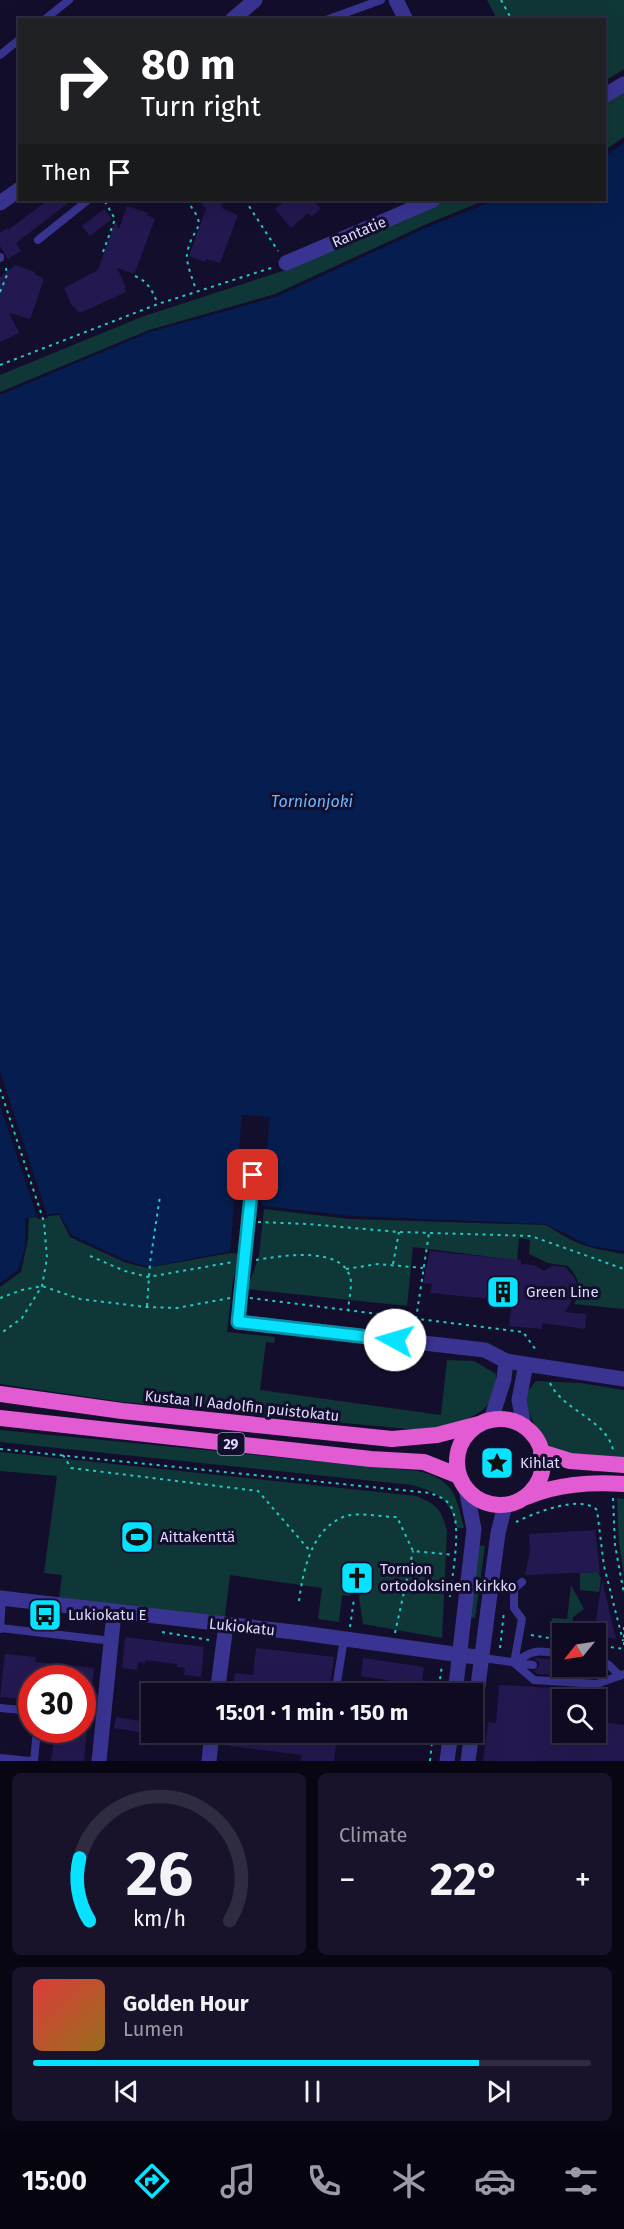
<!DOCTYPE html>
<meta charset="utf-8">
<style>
:root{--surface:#0f0a22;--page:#18132a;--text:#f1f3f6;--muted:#9b9aa5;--line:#2f2b40;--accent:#06e2ff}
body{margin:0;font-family:"Fira Sans",sans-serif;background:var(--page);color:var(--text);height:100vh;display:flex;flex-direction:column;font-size:22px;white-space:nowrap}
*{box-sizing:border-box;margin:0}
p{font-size:20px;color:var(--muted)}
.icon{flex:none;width:33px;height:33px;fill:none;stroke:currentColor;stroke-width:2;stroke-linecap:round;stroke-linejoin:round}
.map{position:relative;height:1761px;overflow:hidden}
.panel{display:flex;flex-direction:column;gap:12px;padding:12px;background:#080613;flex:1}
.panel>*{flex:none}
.top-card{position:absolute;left:18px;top:18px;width:588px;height:183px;border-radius:0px;box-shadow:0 6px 24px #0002,0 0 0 2px var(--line);background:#202124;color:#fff;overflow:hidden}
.needle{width:39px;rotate:240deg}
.controls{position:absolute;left:552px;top:1623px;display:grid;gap:12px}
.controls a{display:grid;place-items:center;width:54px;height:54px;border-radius:0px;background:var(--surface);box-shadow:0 6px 24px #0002,0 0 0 2px var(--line);font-size:30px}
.speed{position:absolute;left:18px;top:1665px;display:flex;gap:12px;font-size:30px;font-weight:700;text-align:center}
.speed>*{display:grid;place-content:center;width:78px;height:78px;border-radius:50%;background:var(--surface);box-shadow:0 6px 24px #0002,0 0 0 2px var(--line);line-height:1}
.speed .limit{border:9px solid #d22;background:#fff;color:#111}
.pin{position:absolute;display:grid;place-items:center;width:51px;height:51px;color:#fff;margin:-26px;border-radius:12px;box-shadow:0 3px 9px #0006}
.me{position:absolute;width:66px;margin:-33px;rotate:276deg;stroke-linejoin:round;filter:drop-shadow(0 0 4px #0008)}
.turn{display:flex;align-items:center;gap:21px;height:126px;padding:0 24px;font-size:27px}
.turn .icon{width:78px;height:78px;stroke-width:2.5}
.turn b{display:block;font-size:42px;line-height:51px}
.then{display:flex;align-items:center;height:57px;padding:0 24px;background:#0003;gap:12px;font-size:22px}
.big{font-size:45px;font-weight:700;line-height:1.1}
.panel .tile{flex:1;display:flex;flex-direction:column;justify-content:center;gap:9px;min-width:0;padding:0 21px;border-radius:9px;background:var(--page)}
.panel .dial{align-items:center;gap:0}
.dial svg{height:156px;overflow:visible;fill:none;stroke:var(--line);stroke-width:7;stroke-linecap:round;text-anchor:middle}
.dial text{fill:var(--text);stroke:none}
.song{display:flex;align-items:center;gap:18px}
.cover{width:72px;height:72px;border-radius:9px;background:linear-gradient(135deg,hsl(0 70% 55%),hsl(40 70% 35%))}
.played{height:6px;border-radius:3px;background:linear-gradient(90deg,var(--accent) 80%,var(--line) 80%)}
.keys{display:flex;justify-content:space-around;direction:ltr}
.heat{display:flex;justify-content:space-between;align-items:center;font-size:33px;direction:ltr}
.panel .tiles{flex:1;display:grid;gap:12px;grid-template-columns:1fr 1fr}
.tile:last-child{grid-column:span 2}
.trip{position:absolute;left:141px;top:1683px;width:342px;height:60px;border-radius:0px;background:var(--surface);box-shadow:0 6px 24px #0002,0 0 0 2px var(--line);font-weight:700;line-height:60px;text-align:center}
.menu{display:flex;height:96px;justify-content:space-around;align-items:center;background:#06040e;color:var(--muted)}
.menu .icon{width:42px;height:42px}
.menu .current{color:var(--accent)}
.menu b{font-size:27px;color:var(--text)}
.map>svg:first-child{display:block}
.green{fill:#103737}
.water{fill:#051e4f}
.pier{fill:#140e2d}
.building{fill:#241850}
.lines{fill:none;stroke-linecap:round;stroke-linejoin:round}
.path{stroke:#22cac3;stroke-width:2;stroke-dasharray:3 4.5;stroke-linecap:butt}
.service{stroke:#393491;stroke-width:8}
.minor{stroke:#393491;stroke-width:15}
.tertiary{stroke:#393491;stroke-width:15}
.trunk{stroke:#e25bd2;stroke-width:16}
.route-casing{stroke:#0493a6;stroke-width:15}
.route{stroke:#06e2ff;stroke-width:10}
.labels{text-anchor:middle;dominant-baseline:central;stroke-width:6;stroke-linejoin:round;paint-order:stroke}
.shield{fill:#140e2d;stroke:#a19dc0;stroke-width:1.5}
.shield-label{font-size:14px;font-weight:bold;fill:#dedaff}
.street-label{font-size:15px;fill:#dedaff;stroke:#140e2d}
.poi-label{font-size:15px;fill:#dedaff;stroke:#140e2d;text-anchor:start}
.water-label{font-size:16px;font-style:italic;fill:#68b7ff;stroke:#140e2d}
</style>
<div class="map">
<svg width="624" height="1761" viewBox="0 0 624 1761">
<rect width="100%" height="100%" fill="#140e2d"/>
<!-- green -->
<path class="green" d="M487 0H624V69L605 81 604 20 497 19Z
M624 89V137L605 150 604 101Z
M440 200H486L429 223 275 294 149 330 0 392V375L144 316 289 269Z
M264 1209 349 1219 546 1225C577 1245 588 1248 624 1254V1309L574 1304C582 1288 580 1279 568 1266L548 1263 529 1254 530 1240 519 1238 517 1260 413 1247 407 1306 247 1289 259 1256Z
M59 1215 70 1237 124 1262 147 1268 230 1253 242 1254 233 1280 227 1332 275 1337 274 1343 266 1342 260 1390 441 1415 447 1360 474 1361 496 1374C500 1419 454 1424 419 1430L123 1402 0 1384V1287L21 1272 28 1240 29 1218Z
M536 1381 580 1383 624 1390V1459L588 1457 552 1449C538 1431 527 1417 525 1395Z
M0 1430 418 1471C455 1481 455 1493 464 1528H457C449 1499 440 1493 412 1485L0 1442Z
M0 1452 416 1496C438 1505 441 1509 447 1531L442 1638 363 1624 359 1597 366 1572 364 1571 365 1565 354 1563 349 1585 351 1586 350 1596 342 1595 339 1622 318 1619 322 1588 230 1575 224 1623 59 1599 62 1575 44 1573 57 1476 0 1471Z
M617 1498 624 1499V1576L619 1542Z
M478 1545 485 1546 475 1618 469 1617Z
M598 1572 601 1578 599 1592 580 1590V1573Z
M571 1585 584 1609 573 1617 572 1630 551 1628 552 1618 567 1619Z"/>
<!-- water -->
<path class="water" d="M624 143V1251L590 1246 546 1224 353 1216 262 1206 258 1254 230 1251 149 1267 125 1260 72 1235 59 1213 25 1218V1247L18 1270 0 1283V395L150 332 276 297 430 226 496 200H604L605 156Z"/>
<!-- pier -->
<path class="pier" d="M0 1071 48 1218 38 1219 0 1106Z
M242 1115 270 1117 258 1254 230 1251Z"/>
<!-- building -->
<path class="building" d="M48 200H72L16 243 21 251 8 259 0 246V233L7 228 8 230Z
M199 200H220L223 209 238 215 220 263 206 259 205 262 189 256 206 209Z
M286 200H313L321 209 311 217 308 213 291 228 275 209Z
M127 206 148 213 147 215 155 219 135 272 132 273 117 268 126 287 124 288 126 292 80 313 71 304 64 288 98 270 115 222 119 229Z
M104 209 112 219 90 236 82 226Z
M15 265 35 272V274L44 279 30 319 9 313 19 333 0 342V277Z
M430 1251 521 1260V1264L534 1265 544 1271 552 1266 565 1267 574 1277 577 1284 574 1297 565 1312 586 1314 585 1329 542 1323V1329L509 1326 512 1301 430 1293 432 1284 423 1283Z
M595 1530 600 1572 525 1575 530 1551 529 1534Z
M353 1563 365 1565 364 1588 349 1586Z
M602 1580 616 1639 596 1636 594 1634Z
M125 1637 204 1647 201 1677 184 1675 185 1668 177 1667V1664L145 1660V1663L138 1662 137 1670 122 1668Z
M256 1648 334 1657 329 1694 267 1687 266 1694H232L235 1673 253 1675Z
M5 1654 36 1657 35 1662 94 1668 90 1703H82V1678H32V1700L0 1697Z
M363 1658 424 1667 422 1680 434 1682 432 1694H404L405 1683 361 1676Z
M537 1658 562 1661V1666H598L597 1677 537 1674 534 1671 539 1666V1662L534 1659Z
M499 1685 596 1690 595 1700H562V1732H596V1721L624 1725V1761H483L488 1722 496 1723Z
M116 1717 152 1723V1734L114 1728Z
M55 1730H87L84 1761H51Z
M231 1732 336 1744 334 1761H301L302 1755 229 1746Z
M384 1732H427L425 1745 384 1739Z"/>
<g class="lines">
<!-- path -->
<path class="path" d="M501 0 512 20
M186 200C211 231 192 224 187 254 186 264 193 280 196 290
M245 200 278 251
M103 252 115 219 104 200
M135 276C149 282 152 291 158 304
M0 292 7 275 6 268
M0 365 158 304 274 267
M0 1089 44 1222 47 1258 42 1286 22 1318 0 1334
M258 1222 307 1224 399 1232 531 1236 624 1269
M90 1256 125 1271 148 1277 233 1262
M256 1260C280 1256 347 1244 351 1282 351 1291 349 1301 348 1309
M393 1264 399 1232
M346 1269 378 1264 423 1268
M0 1298 22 1290 42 1286 80 1299 146 1307 177 1308 230 1298
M250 1298 523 1332 536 1350
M147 1306 150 1263 160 1196
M416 1319 429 1233
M550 1383C563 1411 606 1419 613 1450
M0 1449 430 1493C437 1496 445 1498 450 1505 463 1525 452 1573 450 1597
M63 1455 71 1468 258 1491 311 1552
M613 1498 615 1545 624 1594
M516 1522C534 1513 581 1494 597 1510L604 1566 623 1641
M299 1601C303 1570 312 1527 346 1516 360 1512 382 1517 397 1517L413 1551 454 1555
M350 1627 354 1599
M624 1627V1646
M162 1632 209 1640
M395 1633 413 1551
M531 1635 562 1640
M596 1645 624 1649
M500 1648 504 1612
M438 1694 442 1665
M430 1761 433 1732"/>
<!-- service -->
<path class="service" d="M44 20 69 0
M326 20 381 0
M0 55 20 39
M38 240 88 200
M0 257V258
M238 1322 253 1175
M0 1628 112 1641
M0 1629 2 1598
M483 1658 533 1665
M596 1658 609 1665 620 1676
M514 1663 534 1680 597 1684 624 1674
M514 1663 522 1619 514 1608V1589L522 1582
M514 1663C533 1649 539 1650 562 1654
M335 1694 344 1639
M0 1708 32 1711
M0 1758 30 1761
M34 1761 37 1730"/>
<!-- minor -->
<path class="minor" d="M396 0 406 20
M232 20 255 0
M604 96 624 84
M0 203 20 189
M286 263 433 200
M238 1322 485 1350 506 1361 624 1379
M491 1420 504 1379 506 1361
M524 1427 519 1400 526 1364
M0 1598 302 1633 483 1658
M217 1694 226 1625
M99 1761 114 1613
M209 1761 212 1732"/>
<!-- tertiary -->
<path class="tertiary" d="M455 1694 474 1529 466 1489
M472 1731 498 1533 505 1505
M447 1761 451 1732
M468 1761 472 1732"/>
<!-- trunk -->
<path class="trunk" d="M0 1394 122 1411 392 1439 437 1435 479 1424
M0 1418 371 1459 424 1462 459 1476
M457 1462a43 43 0 1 1 86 0a43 43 0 1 1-86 0Z
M541 1452 570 1461 624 1465
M526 1497C558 1484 589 1482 624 1484"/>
</g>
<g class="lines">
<defs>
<path id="route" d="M253 1175 238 1322 395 1340"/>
</defs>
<!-- route casing -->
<use href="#route" class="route-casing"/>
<!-- route -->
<use href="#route" class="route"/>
</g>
<!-- icons -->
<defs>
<symbol id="building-square" viewBox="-11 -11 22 22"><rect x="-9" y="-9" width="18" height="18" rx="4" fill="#06e2ff" stroke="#140e2d"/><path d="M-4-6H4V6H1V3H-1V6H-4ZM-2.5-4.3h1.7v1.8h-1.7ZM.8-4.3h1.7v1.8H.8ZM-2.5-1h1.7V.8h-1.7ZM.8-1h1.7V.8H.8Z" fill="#111"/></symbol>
<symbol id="sight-square" viewBox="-11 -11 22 22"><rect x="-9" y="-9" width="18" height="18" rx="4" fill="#06e2ff" stroke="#140e2d"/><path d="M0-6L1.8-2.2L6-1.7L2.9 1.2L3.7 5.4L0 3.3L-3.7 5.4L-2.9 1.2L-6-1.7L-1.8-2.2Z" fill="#111"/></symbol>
<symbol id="stadium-square" viewBox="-11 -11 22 22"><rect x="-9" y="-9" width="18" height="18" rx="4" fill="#06e2ff" stroke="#140e2d"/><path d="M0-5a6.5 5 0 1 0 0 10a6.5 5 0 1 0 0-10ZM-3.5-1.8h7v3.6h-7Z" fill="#111"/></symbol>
<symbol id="church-square" viewBox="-11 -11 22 22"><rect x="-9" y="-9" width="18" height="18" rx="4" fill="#06e2ff" stroke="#140e2d"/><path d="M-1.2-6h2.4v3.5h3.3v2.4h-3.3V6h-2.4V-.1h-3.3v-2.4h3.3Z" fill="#111"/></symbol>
<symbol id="bus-square" viewBox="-11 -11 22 22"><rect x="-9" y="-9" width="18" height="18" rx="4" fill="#06e2ff" stroke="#140e2d"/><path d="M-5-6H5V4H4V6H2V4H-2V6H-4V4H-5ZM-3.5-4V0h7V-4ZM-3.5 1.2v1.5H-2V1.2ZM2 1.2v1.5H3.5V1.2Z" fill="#111"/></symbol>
</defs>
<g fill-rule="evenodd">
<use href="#building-square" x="484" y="1273" width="38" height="38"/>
<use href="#sight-square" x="478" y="1444" width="38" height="38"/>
<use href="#stadium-square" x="118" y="1518" width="38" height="38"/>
<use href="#church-square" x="338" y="1559" width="38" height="38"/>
<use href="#bus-square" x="26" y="1596" width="38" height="38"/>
</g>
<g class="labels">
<!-- shield labels -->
<rect class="shield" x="217.5" y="1433" width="27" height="22" rx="4.5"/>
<g class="shield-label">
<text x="231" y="1444">29</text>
</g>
<!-- street labels -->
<g class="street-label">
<text transform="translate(359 232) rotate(-23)">Rantatie</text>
<text transform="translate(242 1406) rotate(6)">Kustaa II Aadolfin puistokatu</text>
<text transform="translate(242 1627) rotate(6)">Lukiokatu</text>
</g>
<!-- poi labels -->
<g class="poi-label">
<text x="526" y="1292">Green Line</text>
<text x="520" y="1463">Kihlat</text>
<text x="160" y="1537">Aittakenttä</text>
<text x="380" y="1569">Tornion<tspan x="380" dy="17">ortodoksinen kirkko</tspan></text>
<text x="68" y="1615">Lukiokatu E</text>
</g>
<!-- water labels -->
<g class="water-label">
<text x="312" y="801">Tornionjoki</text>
</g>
</g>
</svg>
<div class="controls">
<a><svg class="needle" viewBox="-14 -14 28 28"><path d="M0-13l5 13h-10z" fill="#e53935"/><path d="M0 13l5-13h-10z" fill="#9b9aa5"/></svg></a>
<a><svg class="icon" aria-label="search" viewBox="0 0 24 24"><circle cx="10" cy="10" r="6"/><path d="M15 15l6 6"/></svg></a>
</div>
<div class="speed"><div class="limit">30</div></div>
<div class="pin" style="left:253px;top:1175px;background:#d93025"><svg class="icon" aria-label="arrive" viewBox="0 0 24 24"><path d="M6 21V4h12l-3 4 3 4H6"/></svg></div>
<svg class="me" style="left:395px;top:1340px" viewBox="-20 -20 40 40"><circle r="19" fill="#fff"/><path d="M0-13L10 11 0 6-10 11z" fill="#06e2ff"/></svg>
<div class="trip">15:01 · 1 min · 150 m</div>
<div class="top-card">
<div class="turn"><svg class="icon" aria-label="right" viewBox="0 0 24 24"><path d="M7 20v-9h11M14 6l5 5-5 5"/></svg><div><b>80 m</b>Turn right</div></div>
<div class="then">Then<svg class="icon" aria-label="arrive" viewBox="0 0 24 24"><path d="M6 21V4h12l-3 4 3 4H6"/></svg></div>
</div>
</div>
<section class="panel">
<div class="tiles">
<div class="tile dial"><svg viewBox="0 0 100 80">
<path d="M14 69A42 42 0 1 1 86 69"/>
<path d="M14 69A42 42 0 0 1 9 37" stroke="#06e2ff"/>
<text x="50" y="56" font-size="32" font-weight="700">26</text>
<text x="50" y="72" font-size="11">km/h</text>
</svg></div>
<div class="tile"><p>Climate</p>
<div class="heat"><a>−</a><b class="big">22°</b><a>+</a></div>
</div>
<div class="tile">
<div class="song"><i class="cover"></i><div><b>Golden Hour</b><p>Lumen</p></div></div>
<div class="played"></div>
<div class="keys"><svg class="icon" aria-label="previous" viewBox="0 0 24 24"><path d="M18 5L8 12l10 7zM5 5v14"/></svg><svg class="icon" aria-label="pause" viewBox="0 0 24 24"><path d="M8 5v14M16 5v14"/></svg><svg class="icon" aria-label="next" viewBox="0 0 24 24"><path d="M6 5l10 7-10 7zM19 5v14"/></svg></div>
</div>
</div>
</section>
<nav class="menu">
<b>15:00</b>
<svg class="icon current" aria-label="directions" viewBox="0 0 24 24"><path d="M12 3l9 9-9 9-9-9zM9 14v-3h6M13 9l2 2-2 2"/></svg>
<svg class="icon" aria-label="music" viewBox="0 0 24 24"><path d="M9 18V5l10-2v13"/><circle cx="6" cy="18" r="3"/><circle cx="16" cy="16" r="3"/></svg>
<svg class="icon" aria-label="phone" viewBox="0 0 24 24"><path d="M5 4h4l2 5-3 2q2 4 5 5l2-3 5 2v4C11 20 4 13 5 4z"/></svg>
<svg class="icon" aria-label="climate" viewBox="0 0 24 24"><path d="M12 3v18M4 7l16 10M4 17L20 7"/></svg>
<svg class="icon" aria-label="car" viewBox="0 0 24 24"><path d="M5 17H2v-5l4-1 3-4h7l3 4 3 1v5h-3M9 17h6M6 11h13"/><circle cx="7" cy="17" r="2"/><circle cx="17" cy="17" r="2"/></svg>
<svg class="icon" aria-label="filters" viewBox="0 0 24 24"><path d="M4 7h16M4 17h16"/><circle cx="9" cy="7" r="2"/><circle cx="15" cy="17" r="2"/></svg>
</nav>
